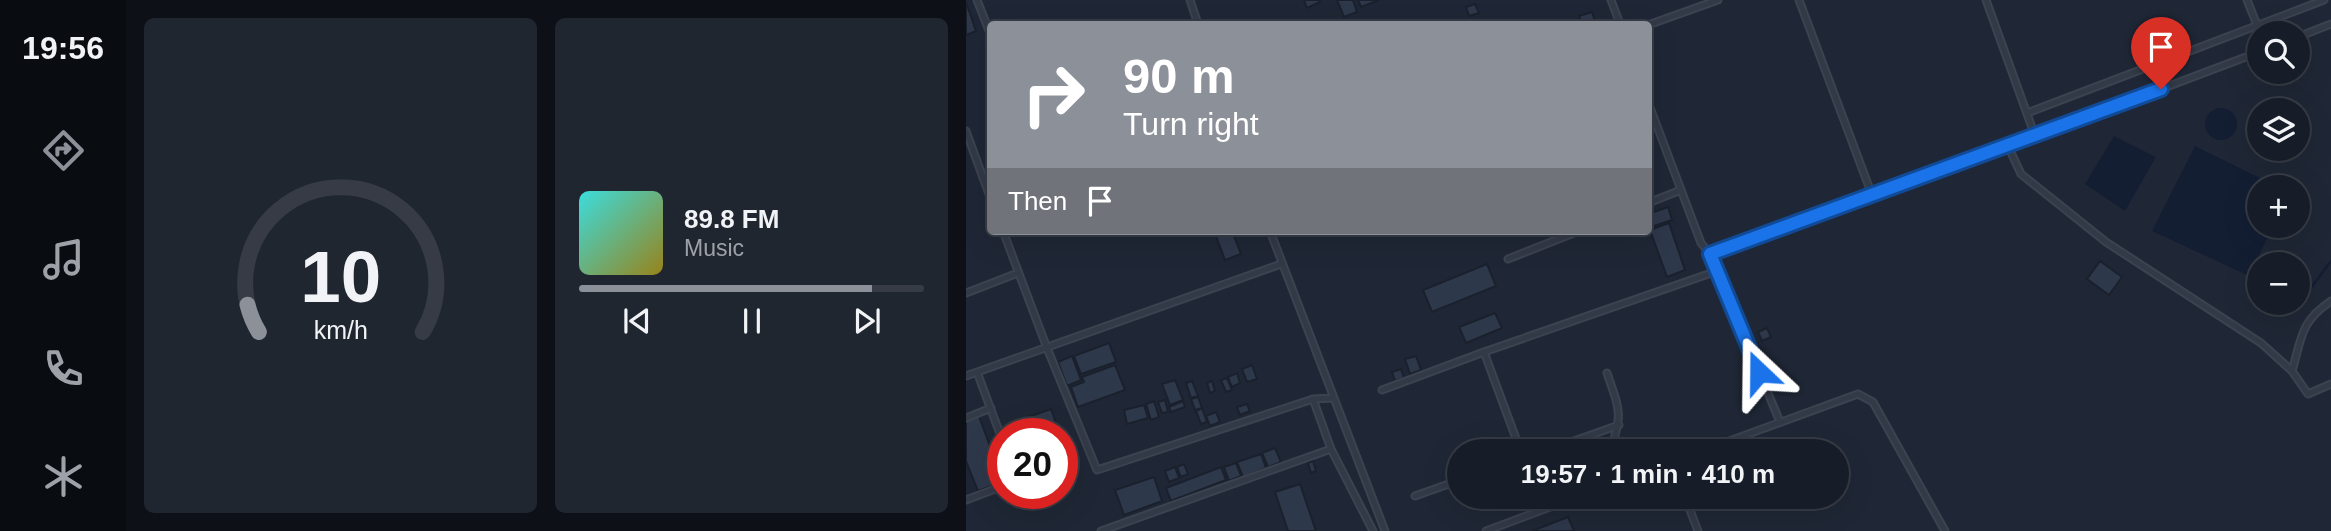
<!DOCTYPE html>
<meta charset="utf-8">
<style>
:root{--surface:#171d28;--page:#202630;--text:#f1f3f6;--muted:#9ea2a8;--line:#363b45;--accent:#8c9099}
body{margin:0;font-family:Helvetica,sans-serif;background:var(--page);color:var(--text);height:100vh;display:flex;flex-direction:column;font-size:26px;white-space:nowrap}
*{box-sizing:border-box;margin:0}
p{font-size:23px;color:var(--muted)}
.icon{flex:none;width:38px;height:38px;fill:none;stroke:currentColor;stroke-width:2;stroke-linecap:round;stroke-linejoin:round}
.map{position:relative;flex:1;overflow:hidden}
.details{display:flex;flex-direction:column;gap:18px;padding:18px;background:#0d1016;width:840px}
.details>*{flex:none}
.hud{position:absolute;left:21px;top:21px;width:665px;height:214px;border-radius:7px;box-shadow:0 7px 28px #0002,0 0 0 2px var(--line);background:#8c9099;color:#fff;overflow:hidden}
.controls{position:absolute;left:1281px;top:21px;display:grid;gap:14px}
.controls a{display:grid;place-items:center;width:63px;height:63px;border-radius:50%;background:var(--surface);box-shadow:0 7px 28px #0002,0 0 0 2px var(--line);font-size:35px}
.speed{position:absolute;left:21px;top:418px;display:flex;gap:14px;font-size:35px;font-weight:700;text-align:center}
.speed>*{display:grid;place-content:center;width:91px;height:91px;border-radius:50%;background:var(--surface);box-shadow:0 7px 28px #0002,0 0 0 2px var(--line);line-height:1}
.speed .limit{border:10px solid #d22;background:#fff;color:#111}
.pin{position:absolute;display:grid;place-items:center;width:60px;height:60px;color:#fff;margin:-72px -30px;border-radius:50% 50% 50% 0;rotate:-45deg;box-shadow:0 0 7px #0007}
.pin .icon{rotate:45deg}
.me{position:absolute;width:77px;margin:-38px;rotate:337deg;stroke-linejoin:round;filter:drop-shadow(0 0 5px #0008)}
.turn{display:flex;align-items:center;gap:24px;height:147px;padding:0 21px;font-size:32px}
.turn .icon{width:91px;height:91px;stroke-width:2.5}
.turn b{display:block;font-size:49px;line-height:60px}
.then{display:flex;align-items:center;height:66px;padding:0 21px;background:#0003;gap:14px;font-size:26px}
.details .card{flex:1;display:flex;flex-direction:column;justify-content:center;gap:10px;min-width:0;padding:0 24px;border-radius:10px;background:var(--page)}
.details .dial{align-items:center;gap:0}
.dial svg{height:182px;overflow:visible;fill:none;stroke:var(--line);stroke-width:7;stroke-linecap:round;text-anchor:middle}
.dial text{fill:var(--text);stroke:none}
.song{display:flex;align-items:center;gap:21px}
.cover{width:84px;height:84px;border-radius:10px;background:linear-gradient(135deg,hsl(180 70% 55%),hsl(50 70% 35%))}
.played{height:7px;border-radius:4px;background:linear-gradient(90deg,var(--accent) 85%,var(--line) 85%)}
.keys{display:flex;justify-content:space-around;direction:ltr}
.details .tiles{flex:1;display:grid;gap:18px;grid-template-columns:repeat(2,1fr)}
.trip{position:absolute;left:481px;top:439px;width:402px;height:70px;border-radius:35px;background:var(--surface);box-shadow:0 7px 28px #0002,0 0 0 2px var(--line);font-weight:600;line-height:70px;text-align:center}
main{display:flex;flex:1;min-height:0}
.dock{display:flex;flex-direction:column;width:126px;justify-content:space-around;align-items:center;background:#090c10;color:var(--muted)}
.dock .icon{width:49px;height:49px}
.dock .on{color:var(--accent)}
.dock b{font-size:32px;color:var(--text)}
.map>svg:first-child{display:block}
.water{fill:#131e33}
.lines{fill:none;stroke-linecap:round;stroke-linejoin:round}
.stream{stroke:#131e33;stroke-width:2.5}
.building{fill:#2e384b;stroke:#1a212d;stroke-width:2}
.service-casing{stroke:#3c4350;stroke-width:9}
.service{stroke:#323947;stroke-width:5}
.route-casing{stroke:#114b97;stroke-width:18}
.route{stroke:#1a73e8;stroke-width:12}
</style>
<main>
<nav class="dock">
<b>19:56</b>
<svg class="icon on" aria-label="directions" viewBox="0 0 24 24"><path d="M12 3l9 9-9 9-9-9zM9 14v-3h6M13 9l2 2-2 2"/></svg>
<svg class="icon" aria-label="music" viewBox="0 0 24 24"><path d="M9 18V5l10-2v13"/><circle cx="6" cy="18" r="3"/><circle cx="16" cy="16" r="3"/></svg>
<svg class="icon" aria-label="phone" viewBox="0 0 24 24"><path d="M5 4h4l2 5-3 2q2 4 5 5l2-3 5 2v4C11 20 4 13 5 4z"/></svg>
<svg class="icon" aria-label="climate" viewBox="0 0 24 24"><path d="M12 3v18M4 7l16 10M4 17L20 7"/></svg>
</nav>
<section class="details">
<div class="tiles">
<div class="card dial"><svg viewBox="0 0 100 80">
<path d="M14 69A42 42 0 1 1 86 69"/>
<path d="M14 69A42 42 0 0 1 9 57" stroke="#8c9099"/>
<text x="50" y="56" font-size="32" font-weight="700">10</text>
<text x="50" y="72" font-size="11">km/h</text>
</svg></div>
<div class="card">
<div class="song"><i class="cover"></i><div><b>89.8 FM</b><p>Music</p></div></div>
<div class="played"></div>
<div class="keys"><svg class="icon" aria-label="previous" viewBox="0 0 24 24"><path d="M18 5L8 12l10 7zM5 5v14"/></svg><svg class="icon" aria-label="pause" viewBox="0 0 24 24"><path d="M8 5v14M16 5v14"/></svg><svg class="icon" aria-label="next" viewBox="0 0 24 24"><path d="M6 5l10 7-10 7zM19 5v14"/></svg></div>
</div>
</div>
</section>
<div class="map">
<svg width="1365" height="531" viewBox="0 0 1365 531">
<rect width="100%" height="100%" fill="#1f2736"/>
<!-- water -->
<path class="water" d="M1239 124a16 16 0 1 1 32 0a16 16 0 1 1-32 0Z
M1148 136 1190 157 1159 211 1119 184Z
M1229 146 1312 187H1293V226H1307L1283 276 1186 231Z"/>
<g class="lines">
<!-- stream -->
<path class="stream" d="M1342 292 1365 261"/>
</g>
<!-- building -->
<path class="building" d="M338 0H353L354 2 341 8Z
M371 0H387L391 12 378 17Z
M392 0H413L395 7Z
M0 2 10 31 0 35Z
M509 4 513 13 503 16 500 7Z
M626 12 630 24H616L613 16Z
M702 207 706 220 682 228V214Z
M703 223 719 270 701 277 684 230Z
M248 231H266L275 254 259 260Z
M1134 261 1156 277 1143 295 1121 279Z
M521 264 530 286 466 312 457 290Z
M529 313 536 328 500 343 493 327Z
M801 328 805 337 796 341 792 332Z
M143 343 150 362 115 374 108 356Z
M106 356 115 380 101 386 92 362Z
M450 356 455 370 444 374 439 359Z
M149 365 159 390 112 407 105 387 118 382 116 377Z
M286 365 291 379 281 382 276 369Z
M435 369 438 378 429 381 426 372Z
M271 373 274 383 266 387 262 377Z
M261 378 266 390 260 392 255 380Z
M209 380 217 400 204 405 196 384Z
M226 381 232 396 225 398 220 383Z
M246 381 249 391 244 393 241 383Z
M232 397 236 408 229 410 225 399Z
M199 400 202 412 196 413 192 402Z
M188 401 193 417 185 420 180 404Z
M217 401 219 407 205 412 203 407Z
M281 404 284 411 274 415 271 407Z
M178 405 182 418 161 424 158 410Z
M236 408 241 422 235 424 230 411Z
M85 409 94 434H49L45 423Z
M250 412 254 422 244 426 240 416Z
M13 416 37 482 12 491 0 461V421Z
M96 440 111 480 96 485Z
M309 448 315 462 302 467 296 453Z
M295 454 300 468 277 477 271 462Z
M347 461 350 471 345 473 342 463Z
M270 463 275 476 263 481 258 467Z
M218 464 222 474 215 477 211 467Z
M209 467 213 478 203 482 199 471Z
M255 467 260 480 205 501 200 488Z
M188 477 196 501 158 515 149 490Z
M334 484 350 531H322L309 492Z
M602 517 608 531H566Z"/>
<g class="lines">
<defs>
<path id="service" d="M11 0 24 33
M224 0 232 24
M645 0 654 24
M833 0 906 195
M1020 0 1069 136
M1281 0 1291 25
M682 25 752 0
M1332 37 1365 24
M682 102 735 243 744 254
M1061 113 1358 0
M0 131 24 197
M1042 146 1055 174 1140 242 1295 343 1326 371 1342 394 1365 384
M682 203 715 190
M37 231 81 348 131 470 347 399 367 398
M304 231 419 531
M542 259 613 231
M0 293 52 273
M518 352 555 452
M1326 371C1336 337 1334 322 1365 301
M11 372 37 442
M641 373C654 411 657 413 644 452
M0 376 315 264
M416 390 518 352 751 271
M347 399 365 449
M0 418 25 408
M814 422 744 254 1121 117 1293 52
M577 452 653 425
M733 452 892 394 907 402 979 531
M449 496 494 480
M719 497 732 531
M0 500 37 486
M135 531 365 449 407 531
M520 531 611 497"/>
</defs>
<!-- service casing -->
<use href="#service" class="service-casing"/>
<!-- service -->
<use href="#service" class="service"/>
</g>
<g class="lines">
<defs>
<path id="route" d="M793 372 744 254 1195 89"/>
</defs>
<!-- route casing -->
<use href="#route" class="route-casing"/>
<!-- route -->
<use href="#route" class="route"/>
</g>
</svg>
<div class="controls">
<a><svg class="icon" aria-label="search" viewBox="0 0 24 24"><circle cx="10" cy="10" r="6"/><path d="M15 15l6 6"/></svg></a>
<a><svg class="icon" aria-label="layers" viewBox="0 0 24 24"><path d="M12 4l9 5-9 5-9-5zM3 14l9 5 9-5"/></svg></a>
<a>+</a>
<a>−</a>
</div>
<div class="speed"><div class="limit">20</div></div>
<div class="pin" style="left:1195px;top:89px;background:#d93025"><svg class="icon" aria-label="arrive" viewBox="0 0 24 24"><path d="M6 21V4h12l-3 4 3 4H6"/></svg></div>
<svg class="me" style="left:793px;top:372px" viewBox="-20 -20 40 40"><path d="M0-17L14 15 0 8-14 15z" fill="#1a73e8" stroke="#fff" stroke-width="4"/></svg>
<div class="trip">19:57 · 1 min · 410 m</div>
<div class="hud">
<div class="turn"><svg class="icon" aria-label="right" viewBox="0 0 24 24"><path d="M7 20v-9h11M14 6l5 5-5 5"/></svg><div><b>90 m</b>Turn right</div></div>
<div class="then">Then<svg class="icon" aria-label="arrive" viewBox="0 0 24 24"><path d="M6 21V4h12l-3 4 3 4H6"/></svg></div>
</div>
</div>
</main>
